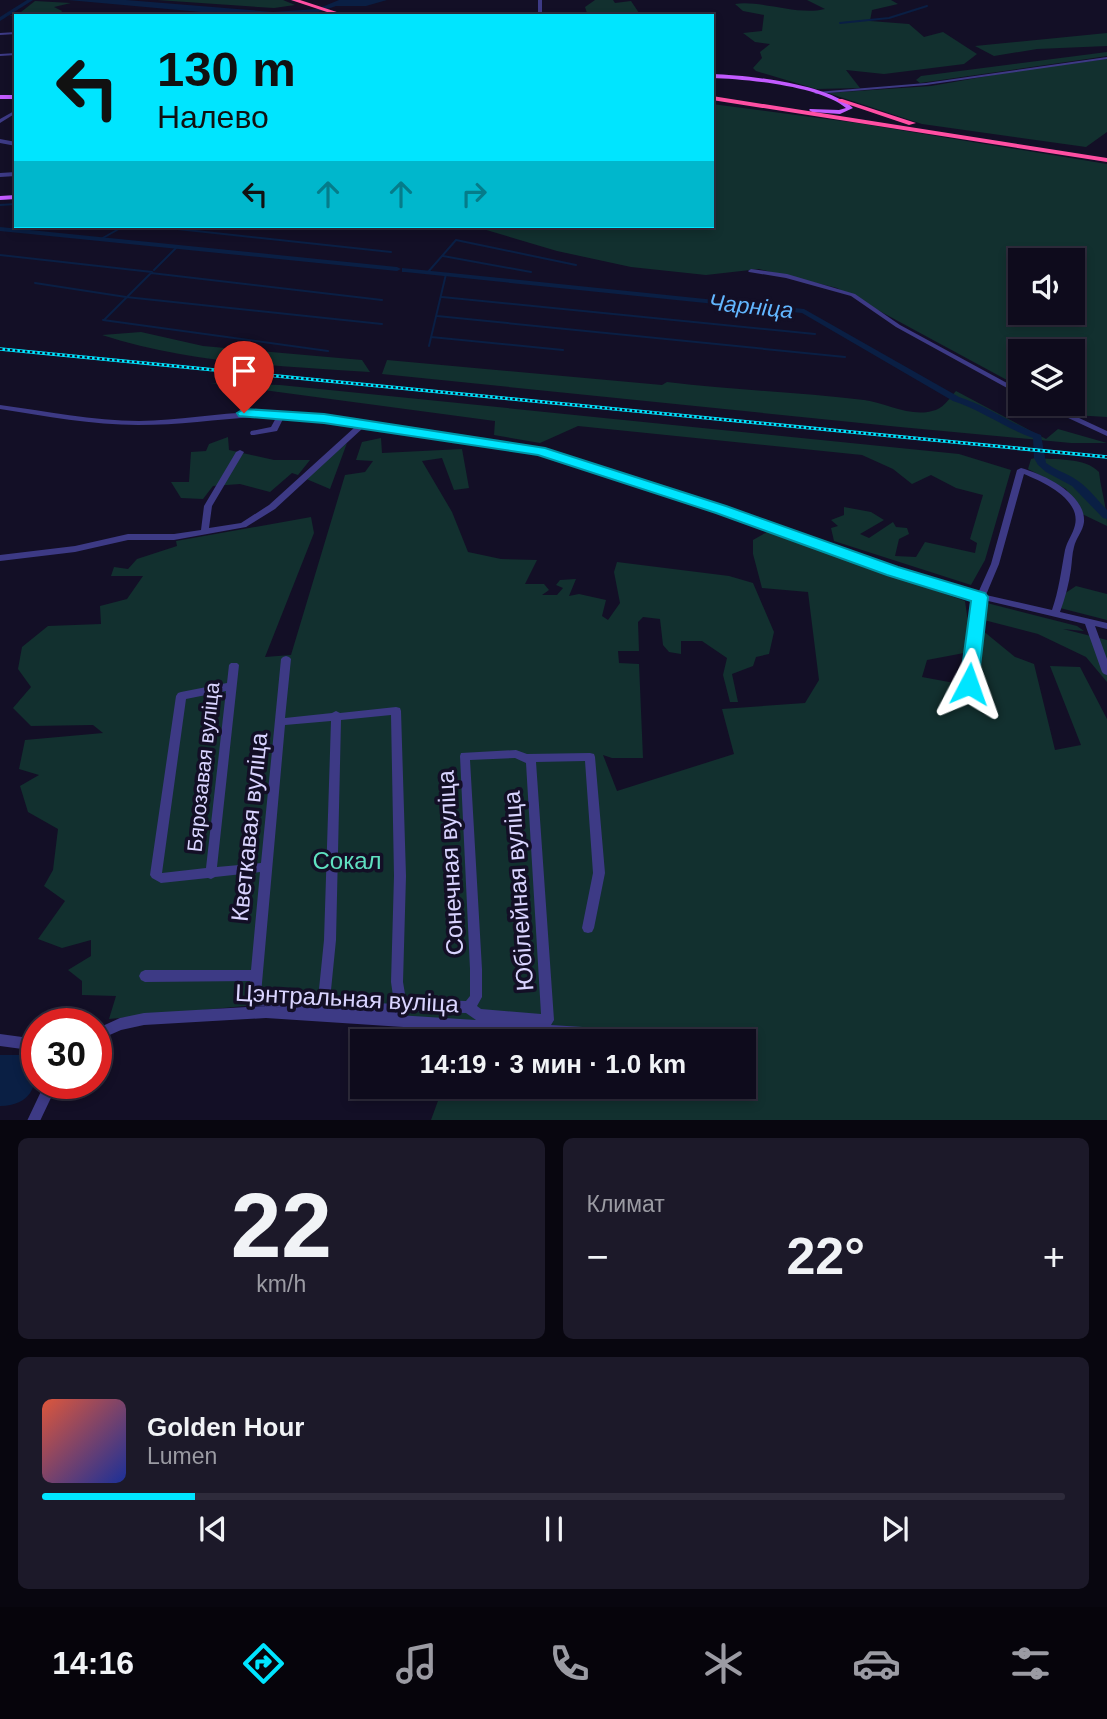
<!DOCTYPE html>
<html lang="ru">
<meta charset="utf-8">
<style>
:root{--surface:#0e0b1c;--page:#1c1929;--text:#f1f3f6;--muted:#9b9ba3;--line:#2e2b3b;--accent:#00e5ff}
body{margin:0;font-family:Arial,sans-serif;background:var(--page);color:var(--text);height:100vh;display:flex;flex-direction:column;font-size:26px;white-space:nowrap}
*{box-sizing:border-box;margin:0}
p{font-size:23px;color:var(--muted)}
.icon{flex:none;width:38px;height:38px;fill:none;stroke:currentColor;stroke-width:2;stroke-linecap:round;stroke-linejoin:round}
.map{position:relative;height:1120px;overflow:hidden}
.drawer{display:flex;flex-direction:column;gap:18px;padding:18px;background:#08060f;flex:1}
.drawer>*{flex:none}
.guide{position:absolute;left:14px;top:14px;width:700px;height:214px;border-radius:0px;box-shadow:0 4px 10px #0003,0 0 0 2px var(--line);background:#00e5ff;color:#111;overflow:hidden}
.buttons{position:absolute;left:1008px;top:248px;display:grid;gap:14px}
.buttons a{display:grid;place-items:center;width:77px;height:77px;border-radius:0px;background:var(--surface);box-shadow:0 4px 10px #0003,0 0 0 2px var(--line);font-size:35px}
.speed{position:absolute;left:21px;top:1008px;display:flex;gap:14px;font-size:35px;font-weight:700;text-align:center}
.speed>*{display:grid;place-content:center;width:91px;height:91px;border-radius:50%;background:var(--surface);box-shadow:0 4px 10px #0003,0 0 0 2px var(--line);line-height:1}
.speed .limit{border:10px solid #d22;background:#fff;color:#111}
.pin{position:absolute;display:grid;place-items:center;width:60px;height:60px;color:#fff;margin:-72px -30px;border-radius:50% 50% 50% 0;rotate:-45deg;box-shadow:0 0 7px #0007}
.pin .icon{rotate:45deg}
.me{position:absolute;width:77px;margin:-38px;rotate:4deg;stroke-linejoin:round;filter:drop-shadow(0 0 5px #0008)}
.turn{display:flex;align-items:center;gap:24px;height:147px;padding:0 28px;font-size:32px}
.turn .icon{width:91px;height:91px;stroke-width:2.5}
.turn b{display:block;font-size:49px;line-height:60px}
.lanes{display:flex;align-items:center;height:66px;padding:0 28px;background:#0003;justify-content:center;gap:35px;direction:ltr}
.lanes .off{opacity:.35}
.big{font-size:52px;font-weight:800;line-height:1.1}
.drawer .widget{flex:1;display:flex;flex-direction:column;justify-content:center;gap:10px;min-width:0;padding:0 24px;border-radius:10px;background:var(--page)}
.drawer .dial{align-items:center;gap:0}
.dial b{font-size:91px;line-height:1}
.song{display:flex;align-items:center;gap:21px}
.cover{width:84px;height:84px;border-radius:10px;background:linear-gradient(135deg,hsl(10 70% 55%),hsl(230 70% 35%))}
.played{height:7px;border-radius:4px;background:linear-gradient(90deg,var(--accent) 15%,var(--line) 15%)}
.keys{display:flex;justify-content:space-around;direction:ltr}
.heat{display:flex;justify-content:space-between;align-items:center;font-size:38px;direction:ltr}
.drawer .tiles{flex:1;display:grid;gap:18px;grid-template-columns:1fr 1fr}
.widget:last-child{grid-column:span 2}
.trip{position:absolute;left:350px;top:1029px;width:406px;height:70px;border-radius:0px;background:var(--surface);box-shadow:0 4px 10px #0003,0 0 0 2px var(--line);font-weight:800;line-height:70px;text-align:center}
.tabs{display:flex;height:112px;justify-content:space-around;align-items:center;background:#06040b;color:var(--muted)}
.tabs .icon{width:49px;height:49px}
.tabs .active{color:var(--accent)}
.tabs b{font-size:32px;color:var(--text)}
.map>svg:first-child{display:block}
.green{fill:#12302f;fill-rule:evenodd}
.water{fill:#0a1f44}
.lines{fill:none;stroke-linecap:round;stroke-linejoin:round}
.stream{stroke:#0a1f44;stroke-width:2}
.river{fill:#0a1f44;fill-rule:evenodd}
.minor{fill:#3d3a85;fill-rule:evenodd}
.major{fill:#c25bff;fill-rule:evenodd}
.highway{fill:#ff4fa3;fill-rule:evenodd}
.rail-casing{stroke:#00e5ff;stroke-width:3.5}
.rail{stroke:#130f26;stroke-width:2;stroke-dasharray:2.5;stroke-linecap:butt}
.route{fill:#00e5ff;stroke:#0095a6;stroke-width:2}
.labels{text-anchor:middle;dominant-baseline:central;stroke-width:7;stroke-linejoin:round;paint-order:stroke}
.street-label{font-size:21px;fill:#d9d4ff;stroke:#130f26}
.water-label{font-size:23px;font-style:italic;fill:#62b6ff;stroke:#130f26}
.near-street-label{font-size:24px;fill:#d9d4ff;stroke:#130f26}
.near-park-label{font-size:24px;fill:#5fe0c0;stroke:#130f26}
</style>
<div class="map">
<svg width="1107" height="1121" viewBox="0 0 1107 1121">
<rect width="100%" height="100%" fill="#130f26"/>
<!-- green -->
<path class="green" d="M157 0H283L295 5 274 8Z
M568 0H613L615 3 631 1 641 16H588L585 7 595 0Z
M807 0H891L898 4 872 10 870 21 909 24 924 37 943 32 977 54 964 64 884 74 846 70 860 88 816 89 756 71 753 68 762 58 760 52 770 44 755 42 743 33 762 31 764 15 743 11 735 4C762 0 797 16 825 9Z
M35 1 71 3 54 7 62 11 60 14 9 16 21 12Z
M1107 33V46L1037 49 994 56 975 46Z
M1107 52V56L1087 59 920 83 916 80 921 76Z
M1107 59V132L1086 147 922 124 828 93 931 86 1022 70Z
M712 104 857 123 1107 164V417L1073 415 1053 404H1073V352H1020V387L837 288 759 269 706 275 631 267 557 251 473 226H712ZM1020 261H1073V313H1020Z
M141 332 203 346 362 360 370 372C279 366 189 363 102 335Z
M387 360 662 385 667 382C732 390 799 392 864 400 886 403 910 417 932 411 943 409 949 399 956 391L1046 439 1058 429 1107 443H1071L900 427 382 374Z
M210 383 280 385 959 454 1011 470 985 560 971 585 834 541 831 528 838 526 831 520 844 515V507L871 512 884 520 860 534 869 538 893 522 896 527 907 528 909 534 899 539 895 556 916 557 925 542 975 553 977 543 970 539 983 495 956 488 931 475 912 484 893 469 862 455 578 426 540 443 494 435 495 421Z
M228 437 229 450 274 460H310L298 475 292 473 270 492 240 484 213 486 203 499 181 498 171 482H189L191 452 206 451 209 444Z
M381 438 382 453 462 449 469 488 454 490 442 458 422 461 452 512 468 552 501 559 537 560 525 584H544L549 590 542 595H557L563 588 556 585 560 580 576 579 569 596 579 594 606 600 602 616 608 620 620 603 614 572 617 562 729 576 753 583 774 632 769 654 756 657 753 666 732 674 738 702H730L723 675 727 658 702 641H681V654L669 652 663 645 660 619 643 617 638 622 639 651H618L619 663 639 664 643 758H612L603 755 617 791 734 754 722 709 805 703 819 680 808 592 762 588 753 554V540L767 532 965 601 969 629 964 653 927 660 922 677 976 687 982 630 1015 657 1034 664 1055 750 1081 745 1050 666 1080 667 1107 719V1120H431L443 1087H744V1041H448L449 1030 502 1027 496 1024 255 1005 109 1019 116 996 82 995V981L68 970 91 956V940L62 948 38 939 65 901 44 886 53 870 58 829 28 812 20 786 39 775 19 769 25 740 103 733 93 725 31 726 13 708 31 687 18 669 22 647 48 626 101 624 100 606 127 599 143 576H111L114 567 128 569 137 559 177 546 176 541 311 517 314 533 265 657 291 655 345 475 365 472 373 461 356 460 362 442Z
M347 443 330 489 304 478Z
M1035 458C1055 460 1085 457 1099 472 1101 491 1107 506 1107 526L1080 513 1066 489 1028 469 1031 459Z
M1076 586 1107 594V620L1060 608 1064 594Z
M987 603 1077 626 1084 631 1063 629 1107 640V682L1086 657 1038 634 980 619Z"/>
<!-- water -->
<path class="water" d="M68 0H126L273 12 317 9 339 0H387L366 6H336L307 16 234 15Z
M0 1055H30L37 1059C37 1088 31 1105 0 1106Z"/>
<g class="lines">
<!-- stream -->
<path class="stream" d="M207 16 216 12
M840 23 889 18 927 6
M0 205 16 204
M150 226 391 252
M331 226 360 229
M101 239 124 226
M0 255 152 272
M443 256 531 272
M154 270 177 247
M428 272 456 240 576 265
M151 273 382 300
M35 283 126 297 382 324
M442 297 815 334
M437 316 845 357
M103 320 328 351
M104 320 150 274
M431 337 563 350
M429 346 446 274"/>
<!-- river -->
<path class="river" d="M27 0H33L0 21V17Z
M0 227 397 267 401 269 397 271 0 231Z
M402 268 804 309 959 397C988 406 1013 425 1041 435L1046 463C1054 469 1063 472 1072 477 1086 485 1096 498 1107 510V519L1103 518 1072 486 1046 472 1038 465 1034 458 1033 438C1005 428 981 410 953 401L802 313 405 272H402Z"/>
<!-- minor -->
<path class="minor" d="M538 0H542V16H538Z
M124 13H128L127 16H123Z
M16 32V34L0 35V33Z
M16 53V55L0 56V54Z
M1107 57V59L926 85 816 94 814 93 816 92 926 83Z
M16 110V113L0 123V119Z
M0 139 16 142V146L0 143Z
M16 172V176L0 177V173Z
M751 269 787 274 855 294 900 325 1020 390V395L896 327 851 296 786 278 749 272 748 271Z
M1038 404H1049L1107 431V436Z
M0 405C46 411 93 421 139 421 186 420 233 410 280 412 306 413 333 419 360 423L363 422 367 424 543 449 724 507 943 584 978 593 991 564 1017 470 1021 468C1043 474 1086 494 1084 522 1083 531 1076 538 1074 547 1072 554 1072 562 1071 569 1069 584 1065 598 1060 612L1107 623V629L1095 626 1107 659V675L1104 674 1102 672 1085 624 984 600 974 684 972 687H966L964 684 975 598 938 589 718 511 539 453 363 428 275 509 246 527 174 540H128L75 552 0 561V555L75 546 128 534H174L201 530 204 506 236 452 240 450 244 452 212 506 209 528 241 523 269 505 355 427 284 417 277 431 254 435H251L250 433 251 431 271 427 277 416C231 417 185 425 138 425 92 425 46 416 0 409ZM1024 474C1043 482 1081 499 1075 525 1073 534 1067 541 1065 550 1061 571 1059 590 1052 610L986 595 999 564Z
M286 656 289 657 291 659 285 718 332 713 336 711 340 713 396 707 400 708 401 711 406 876 403 982 405 994 409 999 466 1001 470 996V969L460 756 461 753 516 750 527 754 590 753 594 754 595 757 605 873 594 928 592 932 588 933 584 932 582 928 593 873 585 761 536 762 554 1020 551 1025 599 1028 603 1030 605 1034 603 1038 599 1040 266 1018 144 1025 121 1030 96 1041V1029L120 1018 144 1013 266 1006 286 1008 254 1005 250 1003 248 999 250 981 145 982 141 980 139 976 141 972 145 970H251L260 872 215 877 211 879 208 878 161 883 152 878 150 875 176 696 178 693 181 692 227 683 229 665 231 663H237L239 665 217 867 261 863 281 659 283 657ZM226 691 206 868 162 873 186 699ZM391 715 394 876 391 982 393 996 397 1003 394 1004 330 1000 336 940 341 720ZM331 721 324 940 318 999 261 994 285 725ZM515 758 526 763 541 1014 481 1009 477 1006 482 997V969L470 760ZM407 1011 466 1013 476 1020 397 1015Z
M0 1034 37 1039V1051L0 1046Z
M45 1083H58L40 1121H27Z"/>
<!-- major -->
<path class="major" d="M712 74C748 75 827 84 853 108L840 114 812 112 809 110 810 109 839 110 846 108C820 86 746 79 712 78Z
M0 95H16V99H0Z
M16 195V199L0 200V196Z"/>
<!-- highway -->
<path class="highway" d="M291 0H300L349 16H339Z
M712 96 1107 158V162L712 100Z
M838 99H842L916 123 909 125 838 101Z"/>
<defs>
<path id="rail" d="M0 349 1107 457"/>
</defs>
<!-- rail casing -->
<use href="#rail" class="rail-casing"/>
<!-- rail -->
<use href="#rail" class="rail"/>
</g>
<!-- route -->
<path class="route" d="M244 409 324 414 545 448 726 506 898 567 985 593 988 597 978 684 969 691 960 684 971 601 887 575 716 513 538 455 324 423 239 416 237 413Z"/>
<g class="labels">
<!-- street labels -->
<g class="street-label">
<text transform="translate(203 767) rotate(-84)">Бярозавая вуліца</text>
</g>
<!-- water labels -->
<g class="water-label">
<text transform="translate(751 306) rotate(6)">Чарніца</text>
</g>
<!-- near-street labels -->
<g class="near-street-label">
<text transform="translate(249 827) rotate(-84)">Кветкавая вуліца</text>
<text transform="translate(450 863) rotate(-93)">Сонечная вуліца</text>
<text transform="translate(518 891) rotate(-94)">Юбілейная вуліца</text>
<text transform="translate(347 998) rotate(3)">Цэнтральная вуліца</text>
</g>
<!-- near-park labels -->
<g class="near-park-label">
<text x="347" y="860">Сокал</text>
</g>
</g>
</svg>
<div class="buttons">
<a><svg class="icon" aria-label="sound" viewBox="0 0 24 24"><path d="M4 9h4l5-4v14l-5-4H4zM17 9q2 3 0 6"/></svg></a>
<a><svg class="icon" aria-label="layers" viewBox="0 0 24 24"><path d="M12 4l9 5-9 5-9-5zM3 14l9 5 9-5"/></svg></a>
</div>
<div class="speed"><div class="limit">30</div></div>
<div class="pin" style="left:244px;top:413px;background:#d93025"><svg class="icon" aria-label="arrive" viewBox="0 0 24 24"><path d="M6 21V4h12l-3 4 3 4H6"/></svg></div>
<svg class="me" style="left:969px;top:684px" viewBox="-20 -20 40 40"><path d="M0-17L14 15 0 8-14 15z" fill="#00e5ff" stroke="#fff" stroke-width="4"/></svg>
<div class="trip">14:19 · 3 мин · 1.0 km</div>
<div class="guide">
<div class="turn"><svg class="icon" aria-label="left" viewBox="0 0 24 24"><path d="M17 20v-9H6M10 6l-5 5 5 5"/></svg><div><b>130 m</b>Налево</div></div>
<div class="lanes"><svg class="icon" aria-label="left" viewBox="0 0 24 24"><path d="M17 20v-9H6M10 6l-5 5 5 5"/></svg><svg class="icon off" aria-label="ahead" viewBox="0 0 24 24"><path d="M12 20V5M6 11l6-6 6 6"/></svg><svg class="icon off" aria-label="ahead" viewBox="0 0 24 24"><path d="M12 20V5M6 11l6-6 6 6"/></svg><svg class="icon off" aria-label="right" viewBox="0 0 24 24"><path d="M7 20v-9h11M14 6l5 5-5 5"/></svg></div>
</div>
</div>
<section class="drawer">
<div class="tiles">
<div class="widget dial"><b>22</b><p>km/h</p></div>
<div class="widget"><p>Климат</p>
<div class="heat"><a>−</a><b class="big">22°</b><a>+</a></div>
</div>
<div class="widget">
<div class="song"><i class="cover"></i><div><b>Golden Hour</b><p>Lumen</p></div></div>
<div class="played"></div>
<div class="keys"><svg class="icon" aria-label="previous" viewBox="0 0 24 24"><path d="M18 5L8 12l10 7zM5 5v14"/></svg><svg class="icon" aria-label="pause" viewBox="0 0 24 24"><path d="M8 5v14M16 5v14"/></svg><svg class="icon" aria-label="next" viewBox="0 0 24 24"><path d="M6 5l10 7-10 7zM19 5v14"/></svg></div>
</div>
</div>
</section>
<nav class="tabs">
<b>14:16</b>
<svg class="icon active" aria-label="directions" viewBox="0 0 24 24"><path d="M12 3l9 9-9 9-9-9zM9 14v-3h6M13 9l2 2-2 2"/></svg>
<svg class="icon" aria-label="music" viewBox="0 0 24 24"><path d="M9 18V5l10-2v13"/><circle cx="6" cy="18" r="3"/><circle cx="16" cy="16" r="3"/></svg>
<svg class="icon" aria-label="phone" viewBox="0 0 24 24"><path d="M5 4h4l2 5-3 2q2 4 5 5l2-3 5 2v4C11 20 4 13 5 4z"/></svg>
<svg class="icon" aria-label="climate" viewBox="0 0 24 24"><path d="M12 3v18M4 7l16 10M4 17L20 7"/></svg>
<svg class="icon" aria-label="car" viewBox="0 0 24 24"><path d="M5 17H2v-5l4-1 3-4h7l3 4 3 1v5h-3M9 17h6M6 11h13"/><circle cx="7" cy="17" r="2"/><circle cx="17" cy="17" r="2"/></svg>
<svg class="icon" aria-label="filters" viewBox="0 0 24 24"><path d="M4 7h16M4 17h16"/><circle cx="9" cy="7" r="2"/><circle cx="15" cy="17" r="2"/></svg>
</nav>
